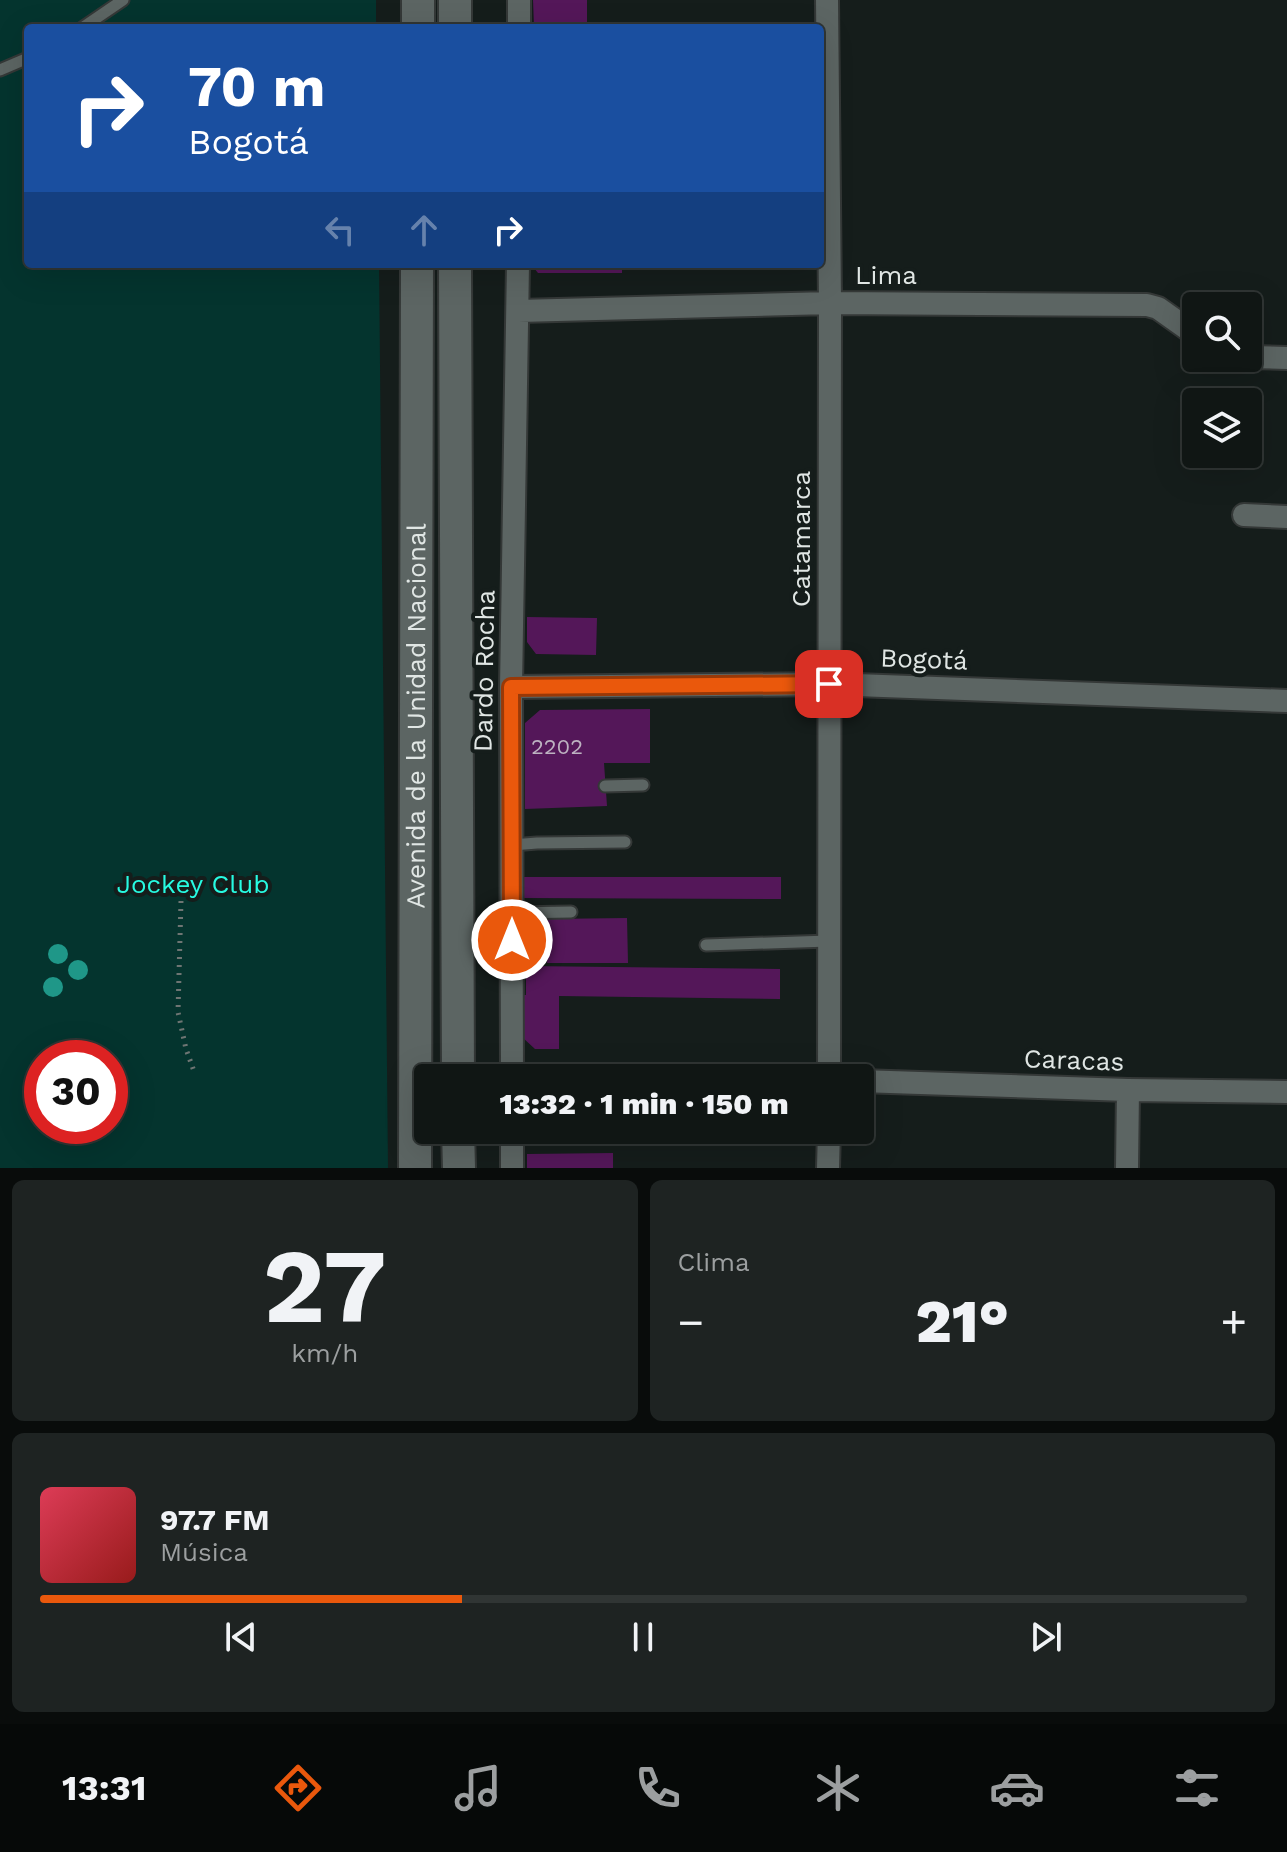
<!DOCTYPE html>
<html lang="es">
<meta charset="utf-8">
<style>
:root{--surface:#101614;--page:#1e2322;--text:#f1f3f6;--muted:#9c9fa0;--line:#303534;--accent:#ea580c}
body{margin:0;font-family:"Work Sans",sans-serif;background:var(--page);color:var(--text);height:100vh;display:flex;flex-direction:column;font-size:30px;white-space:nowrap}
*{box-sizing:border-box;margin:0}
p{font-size:26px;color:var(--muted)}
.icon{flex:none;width:44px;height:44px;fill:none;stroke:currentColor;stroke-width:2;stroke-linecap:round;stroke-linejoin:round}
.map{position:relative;height:1168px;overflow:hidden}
.drawer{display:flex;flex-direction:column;gap:12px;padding:12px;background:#090c0b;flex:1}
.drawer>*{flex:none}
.hud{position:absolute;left:24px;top:24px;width:800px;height:244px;border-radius:8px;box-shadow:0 8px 32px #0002,0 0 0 2px var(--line);background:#1a4fa0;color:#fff;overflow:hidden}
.fabs{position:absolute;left:1182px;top:292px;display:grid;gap:16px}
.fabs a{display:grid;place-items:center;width:80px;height:80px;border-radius:8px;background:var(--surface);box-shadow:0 8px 32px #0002,0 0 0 2px var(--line);font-size:40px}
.speed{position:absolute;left:24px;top:1040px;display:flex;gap:16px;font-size:40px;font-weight:700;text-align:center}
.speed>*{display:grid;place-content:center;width:104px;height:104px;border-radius:50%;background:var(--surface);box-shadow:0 8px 32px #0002,0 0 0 2px var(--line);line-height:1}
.speed .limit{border:12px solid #d22;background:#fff;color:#111}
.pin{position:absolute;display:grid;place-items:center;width:68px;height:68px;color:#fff;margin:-34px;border-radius:16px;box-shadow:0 4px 12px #0006}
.me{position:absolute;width:88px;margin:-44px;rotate:0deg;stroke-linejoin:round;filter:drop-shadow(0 0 6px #0008)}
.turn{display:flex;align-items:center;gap:28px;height:168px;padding:0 32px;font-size:36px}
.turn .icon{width:104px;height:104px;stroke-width:2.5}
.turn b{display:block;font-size:56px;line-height:68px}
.lanes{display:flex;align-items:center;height:76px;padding:0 32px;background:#0003;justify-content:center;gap:40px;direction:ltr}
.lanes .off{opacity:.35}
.big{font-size:60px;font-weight:800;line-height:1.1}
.drawer .widget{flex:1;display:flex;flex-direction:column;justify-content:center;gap:12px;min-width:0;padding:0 28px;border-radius:12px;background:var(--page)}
.drawer .dial{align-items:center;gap:0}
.dial b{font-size:104px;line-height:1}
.song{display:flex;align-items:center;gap:24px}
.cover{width:96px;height:96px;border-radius:12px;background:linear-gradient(135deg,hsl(350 70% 55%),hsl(0 70% 35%))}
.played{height:8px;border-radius:4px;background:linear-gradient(90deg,var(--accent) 35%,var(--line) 35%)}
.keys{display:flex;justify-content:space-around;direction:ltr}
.heat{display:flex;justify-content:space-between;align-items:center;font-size:44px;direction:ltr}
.drawer .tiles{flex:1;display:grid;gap:12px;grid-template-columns:1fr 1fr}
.widget:last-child{grid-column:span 2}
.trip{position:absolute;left:414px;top:1064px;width:460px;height:80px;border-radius:8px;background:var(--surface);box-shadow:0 8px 32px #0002,0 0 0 2px var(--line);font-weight:800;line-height:80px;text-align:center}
.tabs{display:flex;height:128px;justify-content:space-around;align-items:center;background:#060908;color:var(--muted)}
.tabs .icon{width:56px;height:56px}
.tabs .selected{color:var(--accent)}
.tabs b{font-size:36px;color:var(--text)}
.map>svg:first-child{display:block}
.green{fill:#04342e;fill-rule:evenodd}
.building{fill:#541759}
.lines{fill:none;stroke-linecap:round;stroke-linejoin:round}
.lane-casing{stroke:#343837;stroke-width:15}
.street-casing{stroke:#343837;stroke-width:26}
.secondary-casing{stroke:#343837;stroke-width:36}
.path{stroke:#6e7573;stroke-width:5;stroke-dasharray:2 6;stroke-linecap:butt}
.lane{stroke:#5c6563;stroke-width:11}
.street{stroke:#5c6563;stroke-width:22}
.secondary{stroke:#5c6563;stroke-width:32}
.tree{fill:#1f9788}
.route-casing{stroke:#983908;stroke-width:20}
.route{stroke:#ea580c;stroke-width:14}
.labels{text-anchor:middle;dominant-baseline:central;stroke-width:8;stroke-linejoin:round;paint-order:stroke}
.number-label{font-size:22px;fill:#bdb2c1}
.street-label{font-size:26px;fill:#e0e6e4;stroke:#151d1b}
.park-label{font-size:26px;fill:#27fae1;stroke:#151d1b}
</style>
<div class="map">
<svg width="1287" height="1168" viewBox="0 0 1287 1168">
<rect width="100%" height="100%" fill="#151d1b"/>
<!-- green -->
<path class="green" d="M0 0H376V28H28V264H379L388 1168H0ZM42 1058H110V1126H42Z"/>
<!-- building -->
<path class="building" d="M533 0H587V24L534 26Z
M534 264H622V273H538L534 268Z
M527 617 597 618 596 655 536 654 527 642Z
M650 709V763H604L607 806 525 809V723L540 710Z
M522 877H781V899L522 898Z
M627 918 628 963H547L548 919Z
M526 966 780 969V999L559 996V1049H535L522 1037V995H526Z
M613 1153V1168H527V1154Z"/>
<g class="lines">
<defs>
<path id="lane" d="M82 28 123 0
M0 70 28 58
M605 786 643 785
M512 845 537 843 625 842
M512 913 571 912
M706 945 829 941"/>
<path id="street" d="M827 0 830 303 829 1078
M519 28V0
M518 311 830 303 1147 305 1158 308 1196 335
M1248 357 1287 358
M1244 515 1287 517
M511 687 829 684 1287 701
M512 1077 614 1078
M512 1078 511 687 518 264
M860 1081 1128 1090 1287 1092
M512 1168V1130
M828 1168 829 1130
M1127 1168 1128 1090"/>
<g id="secondary">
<path d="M455 0V28"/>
<path d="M418 28V0"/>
<path d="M455 264 458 1078"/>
<path d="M458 1130 459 1168"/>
<path id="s1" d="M415 1168 417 264"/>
</g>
</defs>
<!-- lane casing -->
<use href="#lane" class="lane-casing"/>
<!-- street casing -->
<use href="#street" class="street-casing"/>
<!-- secondary casing -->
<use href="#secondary" class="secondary-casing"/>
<!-- path -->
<path class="path" d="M181 901 178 1012 186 1049 195 1074"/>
<!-- lane -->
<use href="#lane" class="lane"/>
<!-- street -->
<use href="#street" class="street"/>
<!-- secondary -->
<use href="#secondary" class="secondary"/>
</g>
<!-- trees -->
<g class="tree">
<circle cx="58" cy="954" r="10"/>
<circle cx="78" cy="970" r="10"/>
<circle cx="53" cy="987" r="10"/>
</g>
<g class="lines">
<defs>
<path id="route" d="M512 940 511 687 829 684"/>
</defs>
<!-- route casing -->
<use href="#route" class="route-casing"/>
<!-- route -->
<use href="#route" class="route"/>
</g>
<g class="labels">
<!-- number labels -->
<g class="number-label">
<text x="557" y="746">2202</text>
</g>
<!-- street labels -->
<g class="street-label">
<text x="886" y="275">Lima</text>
<text transform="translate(801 539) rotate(-90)">Catamarca</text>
<text transform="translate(924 659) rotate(2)">Bogotá</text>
<text transform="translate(484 671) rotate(-89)">Dardo Rocha</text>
<text stroke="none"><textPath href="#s1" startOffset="452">Avenida de la Unidad Nacional</textPath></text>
<text transform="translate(1074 1060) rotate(2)">Caracas</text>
</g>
<!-- park labels -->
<g class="park-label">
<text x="193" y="884">Jockey Club</text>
</g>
</g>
</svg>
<div class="fabs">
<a><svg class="icon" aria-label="search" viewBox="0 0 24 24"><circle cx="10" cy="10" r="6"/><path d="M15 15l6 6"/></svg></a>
<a><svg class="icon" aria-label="layers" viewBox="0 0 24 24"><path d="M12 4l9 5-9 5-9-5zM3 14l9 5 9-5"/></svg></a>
</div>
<div class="speed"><div class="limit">30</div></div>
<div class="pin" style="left:829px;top:684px;background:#d93025"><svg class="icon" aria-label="arrive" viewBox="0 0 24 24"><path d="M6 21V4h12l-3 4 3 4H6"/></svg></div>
<svg class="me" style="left:512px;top:940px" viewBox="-20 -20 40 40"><circle r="17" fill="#ea580c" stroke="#fff" stroke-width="3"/><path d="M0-11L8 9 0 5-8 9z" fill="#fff"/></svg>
<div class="trip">13:32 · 1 min · 150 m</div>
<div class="hud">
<div class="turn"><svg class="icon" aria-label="right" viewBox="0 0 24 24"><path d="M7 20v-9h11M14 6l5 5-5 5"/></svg><div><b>70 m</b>Bogotá</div></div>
<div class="lanes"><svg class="icon off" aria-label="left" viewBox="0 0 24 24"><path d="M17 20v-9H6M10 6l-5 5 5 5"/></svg><svg class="icon off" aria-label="ahead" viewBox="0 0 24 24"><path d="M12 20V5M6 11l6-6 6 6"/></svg><svg class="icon" aria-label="right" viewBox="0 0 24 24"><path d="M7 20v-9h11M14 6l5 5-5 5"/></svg></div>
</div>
</div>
<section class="drawer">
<div class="tiles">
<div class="widget dial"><b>27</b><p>km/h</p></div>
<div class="widget"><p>Clima</p>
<div class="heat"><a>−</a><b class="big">21°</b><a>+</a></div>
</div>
<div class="widget">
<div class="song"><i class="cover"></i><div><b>97.7 FM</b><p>Música</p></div></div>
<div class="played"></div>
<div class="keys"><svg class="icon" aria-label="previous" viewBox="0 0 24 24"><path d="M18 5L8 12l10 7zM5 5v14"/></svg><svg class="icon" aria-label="pause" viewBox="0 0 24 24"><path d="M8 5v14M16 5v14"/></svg><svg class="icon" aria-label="next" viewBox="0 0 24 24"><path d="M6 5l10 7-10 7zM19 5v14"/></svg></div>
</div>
</div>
</section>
<nav class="tabs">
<b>13:31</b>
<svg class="icon selected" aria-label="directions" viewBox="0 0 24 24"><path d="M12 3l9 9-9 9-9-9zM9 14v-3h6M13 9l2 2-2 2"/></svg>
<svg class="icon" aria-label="music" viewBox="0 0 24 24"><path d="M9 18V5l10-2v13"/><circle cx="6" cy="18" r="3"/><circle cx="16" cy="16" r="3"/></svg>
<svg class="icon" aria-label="phone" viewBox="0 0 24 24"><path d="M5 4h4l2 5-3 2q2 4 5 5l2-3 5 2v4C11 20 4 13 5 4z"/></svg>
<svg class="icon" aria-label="climate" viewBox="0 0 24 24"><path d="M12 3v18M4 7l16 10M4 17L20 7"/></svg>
<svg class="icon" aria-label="car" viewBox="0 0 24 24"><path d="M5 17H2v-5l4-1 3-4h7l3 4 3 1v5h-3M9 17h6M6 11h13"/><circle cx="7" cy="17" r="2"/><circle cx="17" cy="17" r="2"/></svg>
<svg class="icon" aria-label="filters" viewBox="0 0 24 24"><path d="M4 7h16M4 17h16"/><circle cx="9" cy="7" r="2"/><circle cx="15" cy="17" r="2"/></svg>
</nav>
